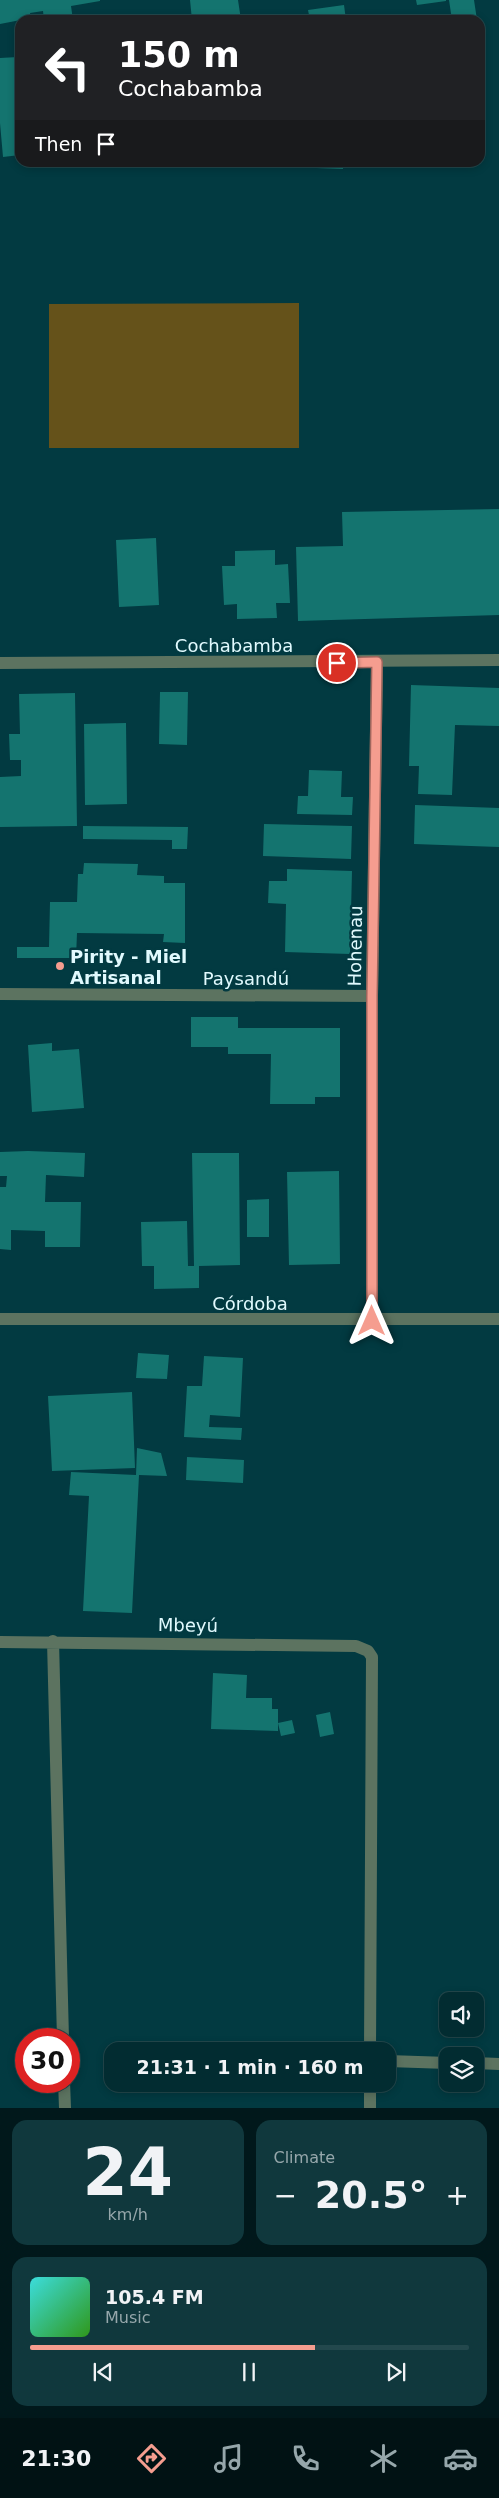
<!DOCTYPE html>
<meta charset="utf-8">
<style>
:root{--surface:#022c31;--page:#10383d;--text:#f1f3f6;--muted:#96a7ab;--line:#23484d;--accent:#f59d8f}
body{margin:0;font-family:"DejaVu Sans",sans-serif;background:var(--page);color:var(--text);height:100vh;display:flex;flex-direction:column;font-size:19px;white-space:nowrap}
*{box-sizing:border-box;margin:0}
p{font-size:16px;color:var(--muted)}
.icon{flex:none;width:28px;height:28px;fill:none;stroke:currentColor;stroke-width:2;stroke-linecap:round;stroke-linejoin:round}
.map{position:relative;height:2108px;overflow:hidden}
.drawer{display:flex;flex-direction:column;gap:12px;padding:12px;background:#01181b;flex:1}
.drawer>*{flex:none}
.hud{position:absolute;left:15px;top:15px;width:470px;height:152px;border-radius:15px;box-shadow:0 2px 8px #0003,0 0 0 1px var(--line);background:#202124;color:#fff;overflow:hidden}
.tools{position:absolute;left:439px;top:1992px;display:grid;gap:10px}
.tools a{display:grid;place-items:center;width:45px;height:45px;border-radius:10px;background:var(--surface);box-shadow:0 2px 8px #0003,0 0 0 1px var(--line);font-size:25px}
.speed{position:absolute;left:15px;top:2028px;display:flex;gap:10px;font-size:25px;font-weight:700;text-align:center}
.speed>*{display:grid;place-content:center;width:65px;height:65px;border-radius:50%;background:var(--surface);box-shadow:0 2px 8px #0003,0 0 0 1px var(--line);line-height:1}
.speed .limit{border:8px solid #d22;background:#fff;color:#111}
.pin{position:absolute;display:grid;place-items:center;width:42px;height:42px;color:#fff;margin:-21px;border:2px solid #fff;border-radius:50%;box-shadow:0 1px 5px #0007}
.me{position:absolute;width:55px;margin:-28px;rotate:0deg;stroke-linejoin:round;filter:drop-shadow(0 0 4px #0008)}
.turn{display:flex;align-items:center;gap:18px;height:105px;padding:0 20px;font-size:22px}
.turn .icon{width:65px;height:65px;stroke-width:2.5}
.turn b{display:block;font-size:35px;line-height:42px}
.then{display:flex;align-items:center;height:48px;padding:0 20px;background:#0003;gap:10px;font-size:19px}
.big{font-size:38px;font-weight:700;line-height:1.1}
.drawer .widget{flex:1;display:flex;flex-direction:column;justify-content:center;gap:8px;min-width:0;padding:0 18px;border-radius:15px;background:var(--page)}
.drawer .dial{align-items:center;gap:0}
.dial b{font-size:65px;line-height:1}
.song{display:flex;align-items:center;gap:15px}
.cover{width:60px;height:60px;border-radius:8px;background:linear-gradient(135deg,hsl(180 70% 55%),hsl(110 70% 35%))}
.played{height:5px;border-radius:2px;background:linear-gradient(90deg,var(--accent) 65%,var(--line) 65%)}
.keys{display:flex;justify-content:space-around;direction:ltr}
.heat{display:flex;justify-content:space-between;align-items:center;font-size:28px;direction:ltr}
.drawer .tiles{flex:1;display:grid;gap:12px;grid-template-columns:1fr 1fr}
.widget:last-child{grid-column:span 2}
.trip{position:absolute;left:104px;top:2042px;width:292px;height:50px;border-radius:15px;background:var(--surface);box-shadow:0 2px 8px #0003,0 0 0 1px var(--line);font-weight:700;line-height:50px;text-align:center}
.menu{display:flex;height:80px;justify-content:space-around;align-items:center;background:#011214;color:var(--muted)}
.menu .icon{width:35px;height:35px}
.menu .active{color:var(--accent)}
.menu b{font-size:22px;color:var(--text)}
.map>svg:first-child{display:block}
.green{fill:#65521a}
.building{fill:#14746f}
.lines{fill:none;stroke-linecap:round;stroke-linejoin:round}
.minor{stroke:#5c7360;stroke-width:12}
.route-casing{stroke:#9f665d;stroke-width:12}
.route{stroke:#f59d8f;stroke-width:9}
.poi-dot{fill:#f59d8f;stroke:#023a41;stroke-width:2}
.labels{text-anchor:middle;dominant-baseline:central;stroke-width:5;stroke-linejoin:round;paint-order:stroke}
.street-label{font-size:18px;fill:#e1fafe;stroke:#023a41}
.poi-label{font-size:18px;font-weight:bold;fill:#e1fafe;stroke:#023a41;text-anchor:start}
</style>
<div class="map">
<svg width="499" height="2108" viewBox="0 0 499 2108">
<rect width="100%" height="100%" fill="#023a41"/>
<!-- green -->
<path class="green" d="M299 303V448H49V304Z"/>
<!-- building -->
<path class="building" d="M0 0H100V1L71 6 73 20H44L43 11 30 13 31 18 0 24Z
M190 0H238L241 20H192Z
M416 0H446V1L417 5Z
M449 0H474L477 20H452Z
M344 5 346 20H310L308 10Z
M18 57 20 155 3 157 0 123V58Z
M316 162H343V169L316 168Z
M499 509V615L298 621 296 547 343 546 342 512Z
M156 538 159 605 119 607 116 540Z
M275 550V565L288 564 290 603H276L277 618 237 619V604L224 605 222 566H235V551Z
M411 685 499 688V726L455 725 452 795 418 794 419 766H409Z
M160 692H188L187 745 159 744Z
M75 693 77 826 0 827V777L21 776V760H10L9 734H20L19 694Z
M126 723 127 804 85 805 84 724Z
M309 770 342 771 341 797H353L352 815 297 814 298 796H308Z
M415 805 499 808V847L414 844Z
M264 824 352 826 351 859 263 856Z
M83 826 188 827 187 849H172V840L83 839Z
M84 863 138 864 137 875 164 876V883H185V943L163 942 164 934 77 933 76 958H17V947H49L50 902H77L78 874H83Z
M287 869 352 871 350 954 285 952 286 904 268 903 269 881H287Z
M191 1017H238V1028H340V1097H315V1104H270L271 1054H228V1047H191Z
M52 1043V1051L79 1049 84 1108 32 1112 28 1045Z
M28 1151 85 1153 84 1177 46 1175 45 1202H81L80 1247H45V1231L11 1230V1250L0 1249V1187H6L7 1176H0V1152Z
M192 1153H239L240 1265 199 1266V1288L154 1289V1266H142L141 1222 187 1221 188 1266H194Z
M339 1171 340 1264 289 1265 287 1172Z
M269 1199V1237H247V1200Z
M138 1353 169 1355 167 1379 136 1378Z
M204 1356 243 1358 240 1417 210 1415 209 1427 242 1428 241 1440 184 1437 187 1386H202Z
M132 1392 135 1468 52 1471 48 1396Z
M137 1448 161 1453 167 1476 139 1475 132 1613 83 1611 89 1496 69 1495 71 1472 136 1475Z
M187 1457 244 1460 243 1483 186 1480Z
M213 1673 247 1675 246 1698H272V1709H278V1731L211 1729Z
M330 1712 334 1734 320 1737 316 1715Z
M292 1720 295 1733 281 1736 278 1723Z"/>
<g class="lines">
<!-- minor -->
<path class="minor" d="M0 663 499 660
M0 994 372 996
M0 1319H499
M372 1321V996L377 662
M53 1641 63 2039
M0 1642 356 1646 368 1651 372 1657 370 2051
M388 2061 448 2063
M475 2063 499 2064
M64 2081 65 2108
M370 2108V2084"/>
</g>
<g class="lines">
<defs>
<path id="route" d="M337 663 377 662 372 996V1321"/>
</defs>
<!-- route casing -->
<use href="#route" class="route-casing"/>
<!-- route -->
<use href="#route" class="route"/>
</g>
<!-- markers -->
<circle class="poi-dot" cx="60" cy="966" r="5"/>
<g class="labels">
<!-- street labels -->
<g class="street-label">
<text x="234" y="645">Cochabamba</text>
<text transform="translate(355 946) rotate(-89)">Hohenau</text>
<text x="246" y="978">Paysandú</text>
<text x="250" y="1303">Córdoba</text>
<text transform="translate(188 1625) rotate(1)">Mbeyú</text>
</g>
<!-- poi labels -->
<g class="poi-label">
<text x="70" y="956">Pirity - Miel<tspan x="70" dy="21">Artisanal</tspan></text>
</g>
</g>
</svg>
<div class="tools">
<a><svg class="icon" aria-label="sound" viewBox="0 0 24 24"><path d="M4 9h4l5-4v14l-5-4H4zM17 9q2 3 0 6"/></svg></a>
<a><svg class="icon" aria-label="layers" viewBox="0 0 24 24"><path d="M12 4l9 5-9 5-9-5zM3 14l9 5 9-5"/></svg></a>
</div>
<div class="speed"><div class="limit">30</div></div>
<div class="pin" style="left:337px;top:663px;background:#d93025"><svg class="icon" aria-label="arrive" viewBox="0 0 24 24"><path d="M6 21V4h12l-3 4 3 4H6"/></svg></div>
<svg class="me" style="left:372px;top:1321px" viewBox="-20 -20 40 40"><path d="M0-17L14 15 0 8-14 15z" fill="#f59d8f" stroke="#fff" stroke-width="4"/></svg>
<div class="trip">21:31 · 1 min · 160 m</div>
<div class="hud">
<div class="turn"><svg class="icon" aria-label="left" viewBox="0 0 24 24"><path d="M17 20v-9H6M10 6l-5 5 5 5"/></svg><div><b>150 m</b>Cochabamba</div></div>
<div class="then">Then<svg class="icon" aria-label="arrive" viewBox="0 0 24 24"><path d="M6 21V4h12l-3 4 3 4H6"/></svg></div>
</div>
</div>
<section class="drawer">
<div class="tiles">
<div class="widget dial"><b>24</b><p>km/h</p></div>
<div class="widget"><p>Climate</p>
<div class="heat"><a>−</a><b class="big">20.5°</b><a>+</a></div>
</div>
<div class="widget">
<div class="song"><i class="cover"></i><div><b>105.4 FM</b><p>Music</p></div></div>
<div class="played"></div>
<div class="keys"><svg class="icon" aria-label="previous" viewBox="0 0 24 24"><path d="M18 5L8 12l10 7zM5 5v14"/></svg><svg class="icon" aria-label="pause" viewBox="0 0 24 24"><path d="M8 5v14M16 5v14"/></svg><svg class="icon" aria-label="next" viewBox="0 0 24 24"><path d="M6 5l10 7-10 7zM19 5v14"/></svg></div>
</div>
</div>
</section>
<nav class="menu">
<b>21:30</b>
<svg class="icon active" aria-label="directions" viewBox="0 0 24 24"><path d="M12 3l9 9-9 9-9-9zM9 14v-3h6M13 9l2 2-2 2"/></svg>
<svg class="icon" aria-label="music" viewBox="0 0 24 24"><path d="M9 18V5l10-2v13"/><circle cx="6" cy="18" r="3"/><circle cx="16" cy="16" r="3"/></svg>
<svg class="icon" aria-label="phone" viewBox="0 0 24 24"><path d="M5 4h4l2 5-3 2q2 4 5 5l2-3 5 2v4C11 20 4 13 5 4z"/></svg>
<svg class="icon" aria-label="climate" viewBox="0 0 24 24"><path d="M12 3v18M4 7l16 10M4 17L20 7"/></svg>
<svg class="icon" aria-label="car" viewBox="0 0 24 24"><path d="M5 17H2v-5l4-1 3-4h7l3 4 3 1v5h-3M9 17h6M6 11h13"/><circle cx="7" cy="17" r="2"/><circle cx="17" cy="17" r="2"/></svg>
</nav>
